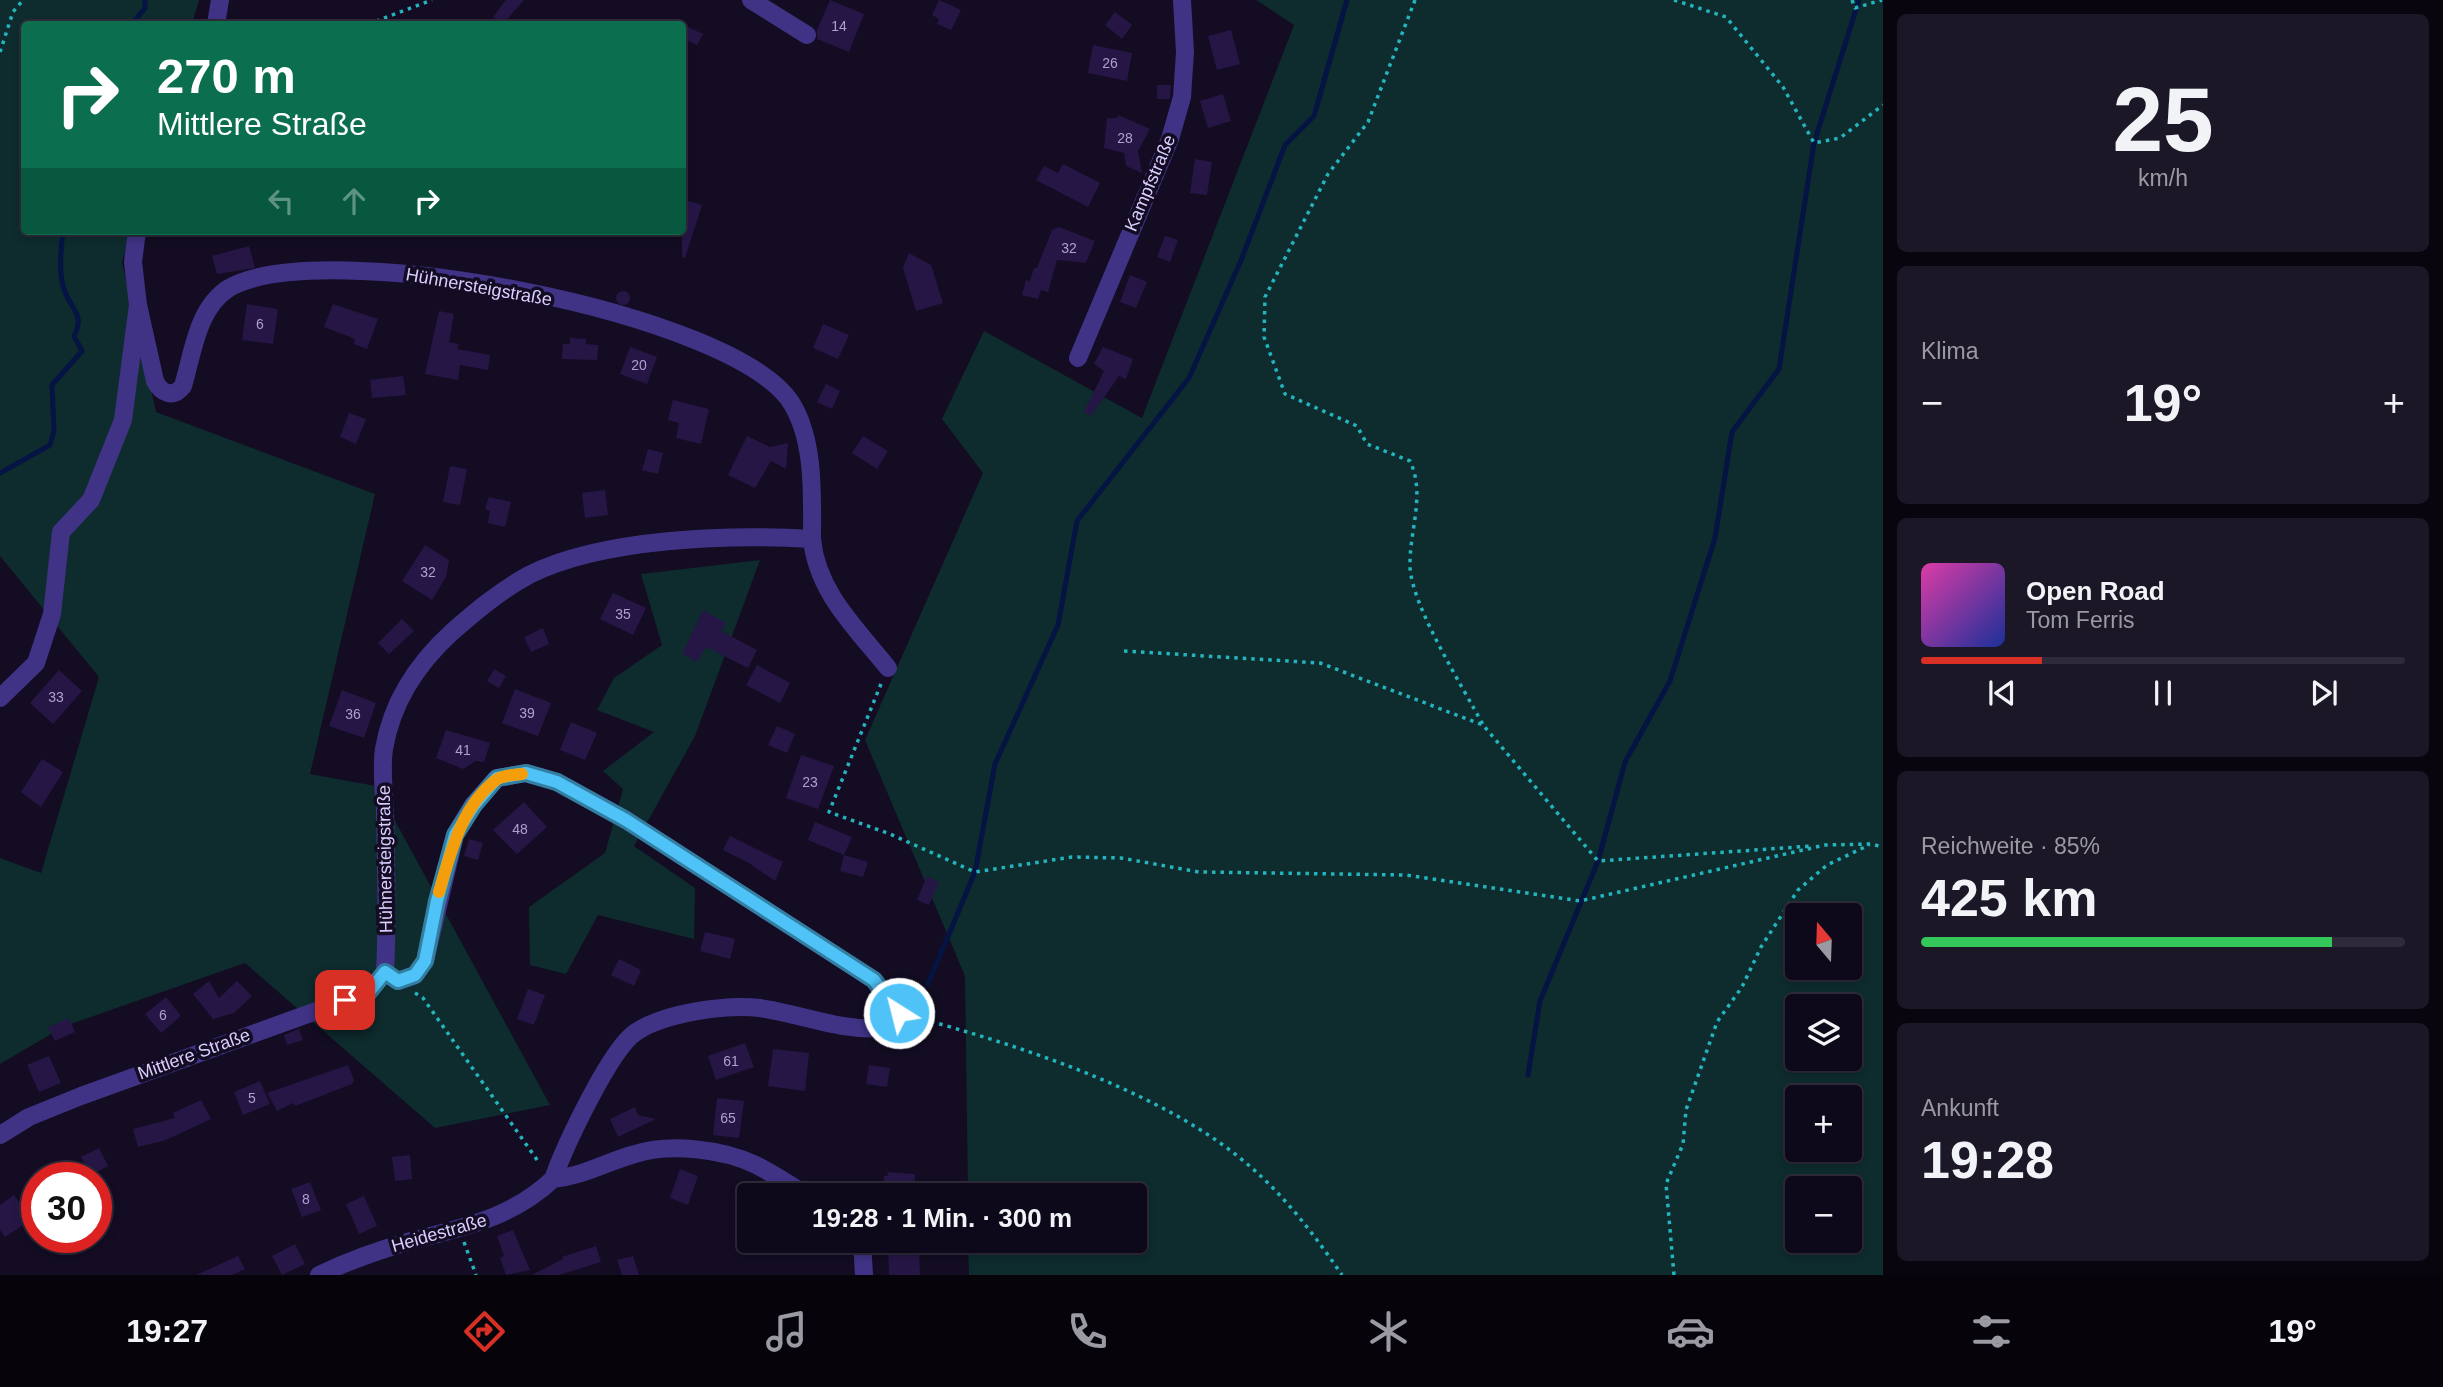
<!DOCTYPE html>
<html lang="de">
<meta charset="utf-8">
<style>
:root{--surface:#0e091a;--page:#1c1727;--text:#f1f3f6;--muted:#9b9aa2;--line:#2e2a39;--accent:#d93025}
body{margin:0;font-family:Arial,sans-serif;background:var(--page);color:var(--text);height:100vh;display:flex;flex-direction:column;font-size:26px;white-space:nowrap}
*{box-sizing:border-box;margin:0}
p{font-size:23px;color:var(--muted)}
.icon{flex:none;width:38px;height:38px;fill:none;stroke:currentColor;stroke-width:2;stroke-linecap:round;stroke-linejoin:round}
.map{position:relative;flex:1;overflow:hidden}
.details{display:flex;flex-direction:column;gap:14px;padding:14px;background:#08050e;width:560px}
.details>*{flex:none}
.hud{position:absolute;left:21px;top:21px;width:665px;height:214px;border-radius:7px;box-shadow:0 4px 10px #0003,0 0 0 2px var(--line);background:#0b6e4f;color:#fff;overflow:hidden}
.needle{width:46px;rotate:341deg}
.tools{position:absolute;left:1785px;top:903px;display:grid;gap:14px}
.tools a{display:grid;place-items:center;width:77px;height:77px;border-radius:7px;background:var(--surface);box-shadow:0 4px 10px #0003,0 0 0 2px var(--line);font-size:35px}
.speed{position:absolute;left:21px;top:1162px;display:flex;gap:14px;font-size:35px;font-weight:700;text-align:center}
.speed>*{display:grid;place-content:center;width:91px;height:91px;border-radius:50%;background:var(--surface);box-shadow:0 4px 10px #0003,0 0 0 2px var(--line);line-height:1}
.speed .limit{border:10px solid #d22;background:#fff;color:#111}
.pin{position:absolute;display:grid;place-items:center;width:60px;height:60px;color:#fff;margin:-30px;border-radius:14px;box-shadow:0 4px 10px #0006}
.me{position:absolute;width:77px;margin:-38px;rotate:324deg;stroke-linejoin:round;filter:drop-shadow(0 0 5px #0008)}
.turn{display:flex;align-items:center;gap:24px;height:147px;padding:0 21px;font-size:32px}
.turn .icon{width:91px;height:91px;stroke-width:2.5}
.turn b{display:block;font-size:49px;line-height:60px}
.lanes{display:flex;align-items:center;height:66px;padding:0 21px;background:#0003;justify-content:center;gap:35px;direction:ltr}
.lanes .off{opacity:.35}
.big{font-size:52px;font-weight:700;line-height:1.1}
.details .card{flex:1;display:flex;flex-direction:column;justify-content:center;gap:10px;min-width:0;padding:0 24px;border-radius:10px;background:var(--page)}
.details .dial{align-items:center;gap:0}
.dial b{font-size:91px;line-height:1}
.song{display:flex;align-items:center;gap:21px}
.cover{width:84px;height:84px;border-radius:10px;background:linear-gradient(135deg,hsl(320 70% 55%),hsl(230 70% 35%))}
.played{height:7px;border-radius:4px;background:linear-gradient(90deg,var(--accent) 25%,var(--line) 25%)}
.keys{display:flex;justify-content:space-around;direction:ltr}
.heat{display:flex;justify-content:space-between;align-items:center;font-size:38px;direction:ltr}
.charge{height:10px;border-radius:5px;background:linear-gradient(90deg,#34c759 85%,var(--line) 0)}
.trip{position:absolute;left:737px;top:1183px;width:410px;height:70px;border-radius:7px;background:var(--surface);box-shadow:0 4px 10px #0003,0 0 0 2px var(--line);font-weight:700;line-height:70px;text-align:center}
.menu{display:flex;height:112px;justify-content:space-around;align-items:center;background:#06040a;color:var(--muted)}
.menu .icon{width:49px;height:49px}
.menu .current{color:var(--accent)}
.menu b{font-size:32px;color:var(--text)}
main{display:flex;flex:1;min-height:0}
.map>svg:first-child{display:block}
.green{fill:#0e2b2e;fill-rule:evenodd}
.lines{fill:none;stroke-linecap:round;stroke-linejoin:round}
.stream{stroke:#051443;stroke-width:5}
.building{fill:#261646}
.path{stroke:#24b4bd;stroke-width:3.5;stroke-dasharray:3.5 5;stroke-linecap:butt}
.minor{stroke:#403386;stroke-width:18}
.route-casing{stroke:#337fa1;stroke-width:18}
.route{stroke:#4fc3f7;stroke-width:12}
.slow{stroke:#f59e0b;stroke-width:12}
.labels{text-anchor:middle;dominant-baseline:central;stroke-width:7;stroke-linejoin:round;paint-order:stroke}
.number-label{font-size:14px;fill:#ada0d1}
.street-label{font-size:18px;fill:#daceff;stroke:#130c23}
</style>
<main>
<div class="map">
<svg width="1883" height="1275" viewBox="0 0 1883 1275">
<rect width="100%" height="100%" fill="#130c23"/>
<!-- green -->
<path class="green" d="M0 0H199L192 24H24V231H131L122 262 156 412 375 494 310 774 376 786 550 1105 435 1128 245 963 65 1026 0 1064V858L41 873 99 677 0 556Z
M1256 0H1883V1275H969L968 1241H1134V1195H968L965 976 865 740 983 473 942 419 984 331 1142 418 1294 25ZM1797 915H1850V968H1797ZM1797 1006H1850V1059H1797ZM1797 1097H1850V1150H1797ZM1797 1188H1850V1241H1797Z
M760 560 695 736 634 846 695 888 694 939 598 915 566 974 530 965 529 907 605 853 623 789 603 771 654 732 597 710 614 678 662 645 641 574Z"/>
<g class="lines">
<!-- stream -->
<path class="stream" d="M132 24 145 8V0
M0 473 50 445 54 431 52 385 82 351 74 336C85 315 72 310 65 292 58 274 61 249 63 231
M928 984 975 872 995 764 1058 625 1077 521 1189 378 1242 258 1285 145 1314 116 1347 0
M1528 1075 1540 1001 1598 861 1625 762 1670 681 1715 538 1732 432 1779 369 1814 143 1859 0"/>
</g>
<!-- building -->
<path class="building" d="M506 0H524L503 24 493 17Z
M830 0 864 14 849 52 817 39V30Z
M939 0 961 10 951 30 937 24 939 19 932 15Z
M1115 12 1132 25 1122 39 1105 25Z
M682 24 703 34 697 45 682 38Z
M1231 30 1240 64 1217 70 1208 36Z
M1093 45 1132 53 1127 81 1088 73Z
M1157 85H1171L1170 99H1157Z
M1223 94 1231 121 1208 128 1200 101Z
M1118 115 1150 129 1138 151 1142 173 1126 166 1124 153 1104 148 1107 118H1117Z
M1195 159 1212 162 1207 195 1190 193Z
M1063 164 1100 183 1088 207 1036 180 1044 166 1058 173Z
M682 199 702 205 685 258 682 257Z
M1059 227 1095 241 1086 263 1057 260 1048 292 1041 290 1038 299 1022 295 1026 280 1030 281 1034 268H1037L1052 230Z
M1165 236 1178 240 1170 262 1157 257Z
M249 246 255 268 217 274 212 256Z
M909 253 931 265 943 303 916 311 903 268Z
M1130 275 1147 282 1136 308 1120 302Z
M616 298a7 7 0 1 1 14 0a7 7 0 1 1-14 0Z
M247 304 278 309 273 344 242 340Z
M333 304 378 319 367 349 354 344 355 339 324 327Z
M439 311 454 314 449 342 459 344 457 349 490 355 488 370 460 365 458 380 425 374Z
M823 324 849 335 838 359 813 348Z
M570 338 586 339V344L598 345 597 360 562 359 563 344H570Z
M630 347 657 357 647 384 620 374Z
M1103 347 1133 359 1126 379 1119 376 1091 416 1084 412 1104 371 1094 364Z
M403 376 406 395 372 398 370 380Z
M826 384 840 391 832 409 817 402Z
M673 400 709 409 701 444 676 438 679 423 668 420Z
M349 413 366 419 356 444 340 437Z
M747 436 770 447 788 443 786 469 771 461 755 488 728 475Z
M863 436 888 451 877 469 852 453Z
M648 449 663 453 658 474 642 470Z
M450 466 467 469 460 505 443 502Z
M605 490 608 515 585 518 582 493Z
M489 497 511 502 505 527 488 523 490 511 485 509Z
M425 545 449 560 446 577 432 600 402 581Z
M613 593 646 608 633 635 600 619Z
M703 610 726 623 721 631 757 650 748 668 706 647 697 662 682 654Z
M402 619 414 631 389 654 378 643Z
M543 628 549 644 531 652 524 637Z
M757 665 790 683 780 703 746 685Z
M494 669 506 676 499 688 487 681Z
M59 670 82 691 53 724 30 703Z
M515 689 551 703 538 736 502 723Z
M342 690 376 703 364 738 329 726Z
M571 722 597 733 585 760 560 750Z
M777 726 795 734 787 753 768 745Z
M446 730 490 743 484 762 476 761 463 769 436 758Z
M801 755 834 766 818 809 786 798Z
M42 759 63 772 41 807 21 792Z
M524 802 547 827 517 854 493 830Z
M815 822 852 837 844 855 808 840Z
M730 836 783 862 775 881 749 863 723 850Z
M469 839 483 843 478 860 464 856Z
M844 855 868 862 863 877 840 871Z
M927 876 939 882 929 905 917 900Z
M705 932 735 939 730 959 700 951Z
M619 959 641 970 634 986 611 975Z
M209 981 219 998 237 981 252 996 234 1013 213 1019 193 994Z
M528 989 545 995 534 1025 517 1019Z
M166 997 181 1016 161 1033 145 1014Z
M69 1018 75 1032 55 1041 48 1027Z
M299 1029 303 1040 287 1045 284 1035Z
M745 1043 754 1067 716 1080 708 1056Z
M773 1049 809 1053 805 1091 768 1086Z
M49 1056 61 1083 39 1092 27 1065Z
M348 1065 354 1080 352 1084 295 1106 293 1103 277 1111 267 1093Z
M869 1065 890 1068 887 1087 866 1084Z
M260 1081 270 1104 243 1115 234 1092Z
M717 1098 744 1101 739 1138 713 1135Z
M201 1100 211 1119 166 1140 138 1147 133 1129 175 1118 173 1113Z
M635 1107 638 1115 656 1119 618 1137 610 1119Z
M99 1148 108 1166 91 1175 81 1157Z
M410 1155 412 1179 395 1181 392 1157Z
M680 1169 698 1176 688 1205 670 1198Z
M887 1172 915 1174 914 1195H883L884 1176H888Z
M310 1182 321 1210 302 1217 291 1189Z
M14 1195 31 1220 5 1237 0 1230V1205Z
M364 1196 377 1226 359 1234 346 1204Z
M513 1230 530 1270 506 1275 500 1258 504 1256 497 1236Z
M295 1244 305 1264 282 1275 272 1256Z
M596 1246 601 1262 559 1275H532L563 1259 562 1257Z
M919 1248 920 1275H889L888 1250Z
M238 1256 245 1269 232 1275H196Z
M633 1256 639 1275H622L617 1260Z"/>
<g class="lines">
<!-- path -->
<path class="path" d="M1415 0 1368 122 1328 174 1265 297 1264 337 1285 394 1357 426 1367 444 1410 461C1426 495 1409 531 1410 567 1412 607 1463 687 1483 725
M1674 0 1726 17 1783 87 1814 143 1840 138 1883 105
M1852 0 1855 8 1882 0
M368 24 432 0
M0 52 13 12 23 0
M1124 651 1320 663 1483 725 1598 861 1812 846
M881 684 829 812 890 834 975 872 1072 857 1121 858 1199 872 1406 875 1580 901 1825 845 1871 844 1883 847
M415 993 423 998 540 1164
M915 1017C1024 1047 1168 1093 1253 1169 1287 1199 1316 1237 1342 1275
M464 1242 476 1275
M1674 1275 1666 1184 1683 1144 1686 1110 1717 1022 1742 987 1761 947 1798 890 1827 865 1869 845"/>
<!-- minor -->
<path class="minor" d="M751 0 807 35
M216 24 220 0
M138 305 155 381C161 393 173 399 183 386 193 353 197 308 229 288 321 234 736 312 792 404 815 442 812 497 812 539 731 534 602 538 529 575 501 590 476 611 452 632 418 663 392 701 384 749 381 768 384 792 385 812 386 865 388 919 385 972L398 981 415 975 425 961 455 835 473 805 497 778 526 773 557 782 626 820 874 980 899 1013 885 1028C843 1032 801 1014 760 1008 726 1004 664 1013 636 1032 610 1049 565 1146 553 1179 584 1176 606 1162 635 1154 670 1143 723 1149 756 1165 774 1174 790 1185 807 1195
M1078 358 1170 139 1182 97 1185 52 1182 0
M812 539C817 592 856 628 888 668
M0 698 36 663 52 614 61 532 91 500 123 420 138 305 133 262 137 231
M0 1135 29 1117 81 1096 369 992 385 972
M862 1241 864 1275
M319 1275C348 1261 379 1250 411 1241 464 1227 512 1218 553 1179"/>
</g>
<g class="lines">
<defs>
<path id="route" d="M345 1000 369 992 385 972 398 981 415 975 425 961 437 901 455 835 474 805 497 778 526 773 557 782 626 820 761 907 874 980 899 1013"/>
</defs>
<!-- route casing -->
<use href="#route" class="route-casing"/>
<!-- route -->
<use href="#route" class="route"/>
<!-- slow -->
<path class="slow" d="M439 892C451 852 461 807 496 780 502 775 514 775 522 774"/>
</g>
<g class="labels">
<!-- number labels -->
<g class="number-label">
<text x="839" y="26">14</text>
<text x="1110" y="63">26</text>
<text x="1125" y="138">28</text>
<text x="1069" y="248">32</text>
<text x="260" y="324">6</text>
<text x="639" y="365">20</text>
<text x="428" y="572">32</text>
<text x="623" y="614">35</text>
<text x="56" y="697">33</text>
<text x="527" y="713">39</text>
<text x="353" y="714">36</text>
<text x="463" y="750">41</text>
<text x="810" y="782">23</text>
<text x="520" y="829">48</text>
<text x="163" y="1015">6</text>
<text x="731" y="1061">61</text>
<text x="252" y="1098">5</text>
<text x="728" y="1118">65</text>
<text x="306" y="1199">8</text>
</g>
<!-- street labels -->
<g class="street-label">
<text transform="translate(1150 183) rotate(-67)">Kampfstraße</text>
<text transform="translate(479 287) rotate(10)">Hühnersteigstraße</text>
<text transform="translate(385 859) rotate(-91)">Hühnersteigstraße</text>
<text transform="translate(194 1054) rotate(-20)">Mittlere Straße</text>
<text transform="translate(439 1233) rotate(-16)">Heidestraße</text>
</g>
</g>
</svg>
<div class="tools">
<a><svg class="needle" viewBox="-14 -14 28 28"><path d="M0-13l5 13h-10z" fill="#e53935"/><path d="M0 13l5-13h-10z" fill="#9b9aa2"/></svg></a>
<a><svg class="icon" aria-label="layers" viewBox="0 0 24 24"><path d="M12 4l9 5-9 5-9-5zM3 14l9 5 9-5"/></svg></a>
<a>+</a>
<a>−</a>
</div>
<div class="speed"><div class="limit">30</div></div>
<div class="pin" style="left:345px;top:1000px;background:#d93025"><svg class="icon" aria-label="arrive" viewBox="0 0 24 24"><path d="M6 21V4h12l-3 4 3 4H6"/></svg></div>
<svg class="me" style="left:899px;top:1013px" viewBox="-20 -20 40 40"><circle r="17" fill="#4fc3f7" stroke="#fff" stroke-width="3"/><path d="M0-11L8 9 0 5-8 9z" fill="#fff"/></svg>
<div class="trip">19:28 · 1 Min. · 300 m</div>
<div class="hud">
<div class="turn"><svg class="icon" aria-label="right" viewBox="0 0 24 24"><path d="M7 20v-9h11M14 6l5 5-5 5"/></svg><div><b>270 m</b>Mittlere Straße</div></div>
<div class="lanes"><svg class="icon off" aria-label="left" viewBox="0 0 24 24"><path d="M17 20v-9H6M10 6l-5 5 5 5"/></svg><svg class="icon off" aria-label="ahead" viewBox="0 0 24 24"><path d="M12 20V5M6 11l6-6 6 6"/></svg><svg class="icon" aria-label="right" viewBox="0 0 24 24"><path d="M7 20v-9h11M14 6l5 5-5 5"/></svg></div>
</div>
</div>
<section class="details">
<div class="card dial"><b>25</b><p>km/h</p></div>
<div class="card"><p>Klima</p>
<div class="heat"><a>−</a><b class="big">19°</b><a>+</a></div>
</div>
<div class="card">
<div class="song"><i class="cover"></i><div><b>Open Road</b><p>Tom Ferris</p></div></div>
<div class="played"></div>
<div class="keys"><svg class="icon" aria-label="previous" viewBox="0 0 24 24"><path d="M18 5L8 12l10 7zM5 5v14"/></svg><svg class="icon" aria-label="pause" viewBox="0 0 24 24"><path d="M8 5v14M16 5v14"/></svg><svg class="icon" aria-label="next" viewBox="0 0 24 24"><path d="M6 5l10 7-10 7zM19 5v14"/></svg></div>
</div>
<div class="card"><p>Reichweite · 85%</p><b class="big">425 km</b><div class="charge"></div></div>
<div class="card"><p>Ankunft</p><b class="big">19:28</b></div>
</section>
</main>
<nav class="menu">
<b>19:27</b>
<svg class="icon current" aria-label="directions" viewBox="0 0 24 24"><path d="M12 3l9 9-9 9-9-9zM9 14v-3h6M13 9l2 2-2 2"/></svg>
<svg class="icon" aria-label="music" viewBox="0 0 24 24"><path d="M9 18V5l10-2v13"/><circle cx="6" cy="18" r="3"/><circle cx="16" cy="16" r="3"/></svg>
<svg class="icon" aria-label="phone" viewBox="0 0 24 24"><path d="M5 4h4l2 5-3 2q2 4 5 5l2-3 5 2v4C11 20 4 13 5 4z"/></svg>
<svg class="icon" aria-label="climate" viewBox="0 0 24 24"><path d="M12 3v18M4 7l16 10M4 17L20 7"/></svg>
<svg class="icon" aria-label="car" viewBox="0 0 24 24"><path d="M5 17H2v-5l4-1 3-4h7l3 4 3 1v5h-3M9 17h6M6 11h13"/><circle cx="7" cy="17" r="2"/><circle cx="17" cy="17" r="2"/></svg>
<svg class="icon" aria-label="filters" viewBox="0 0 24 24"><path d="M4 7h16M4 17h16"/><circle cx="9" cy="7" r="2"/><circle cx="15" cy="17" r="2"/></svg>
<b>19°</b>
</nav>
